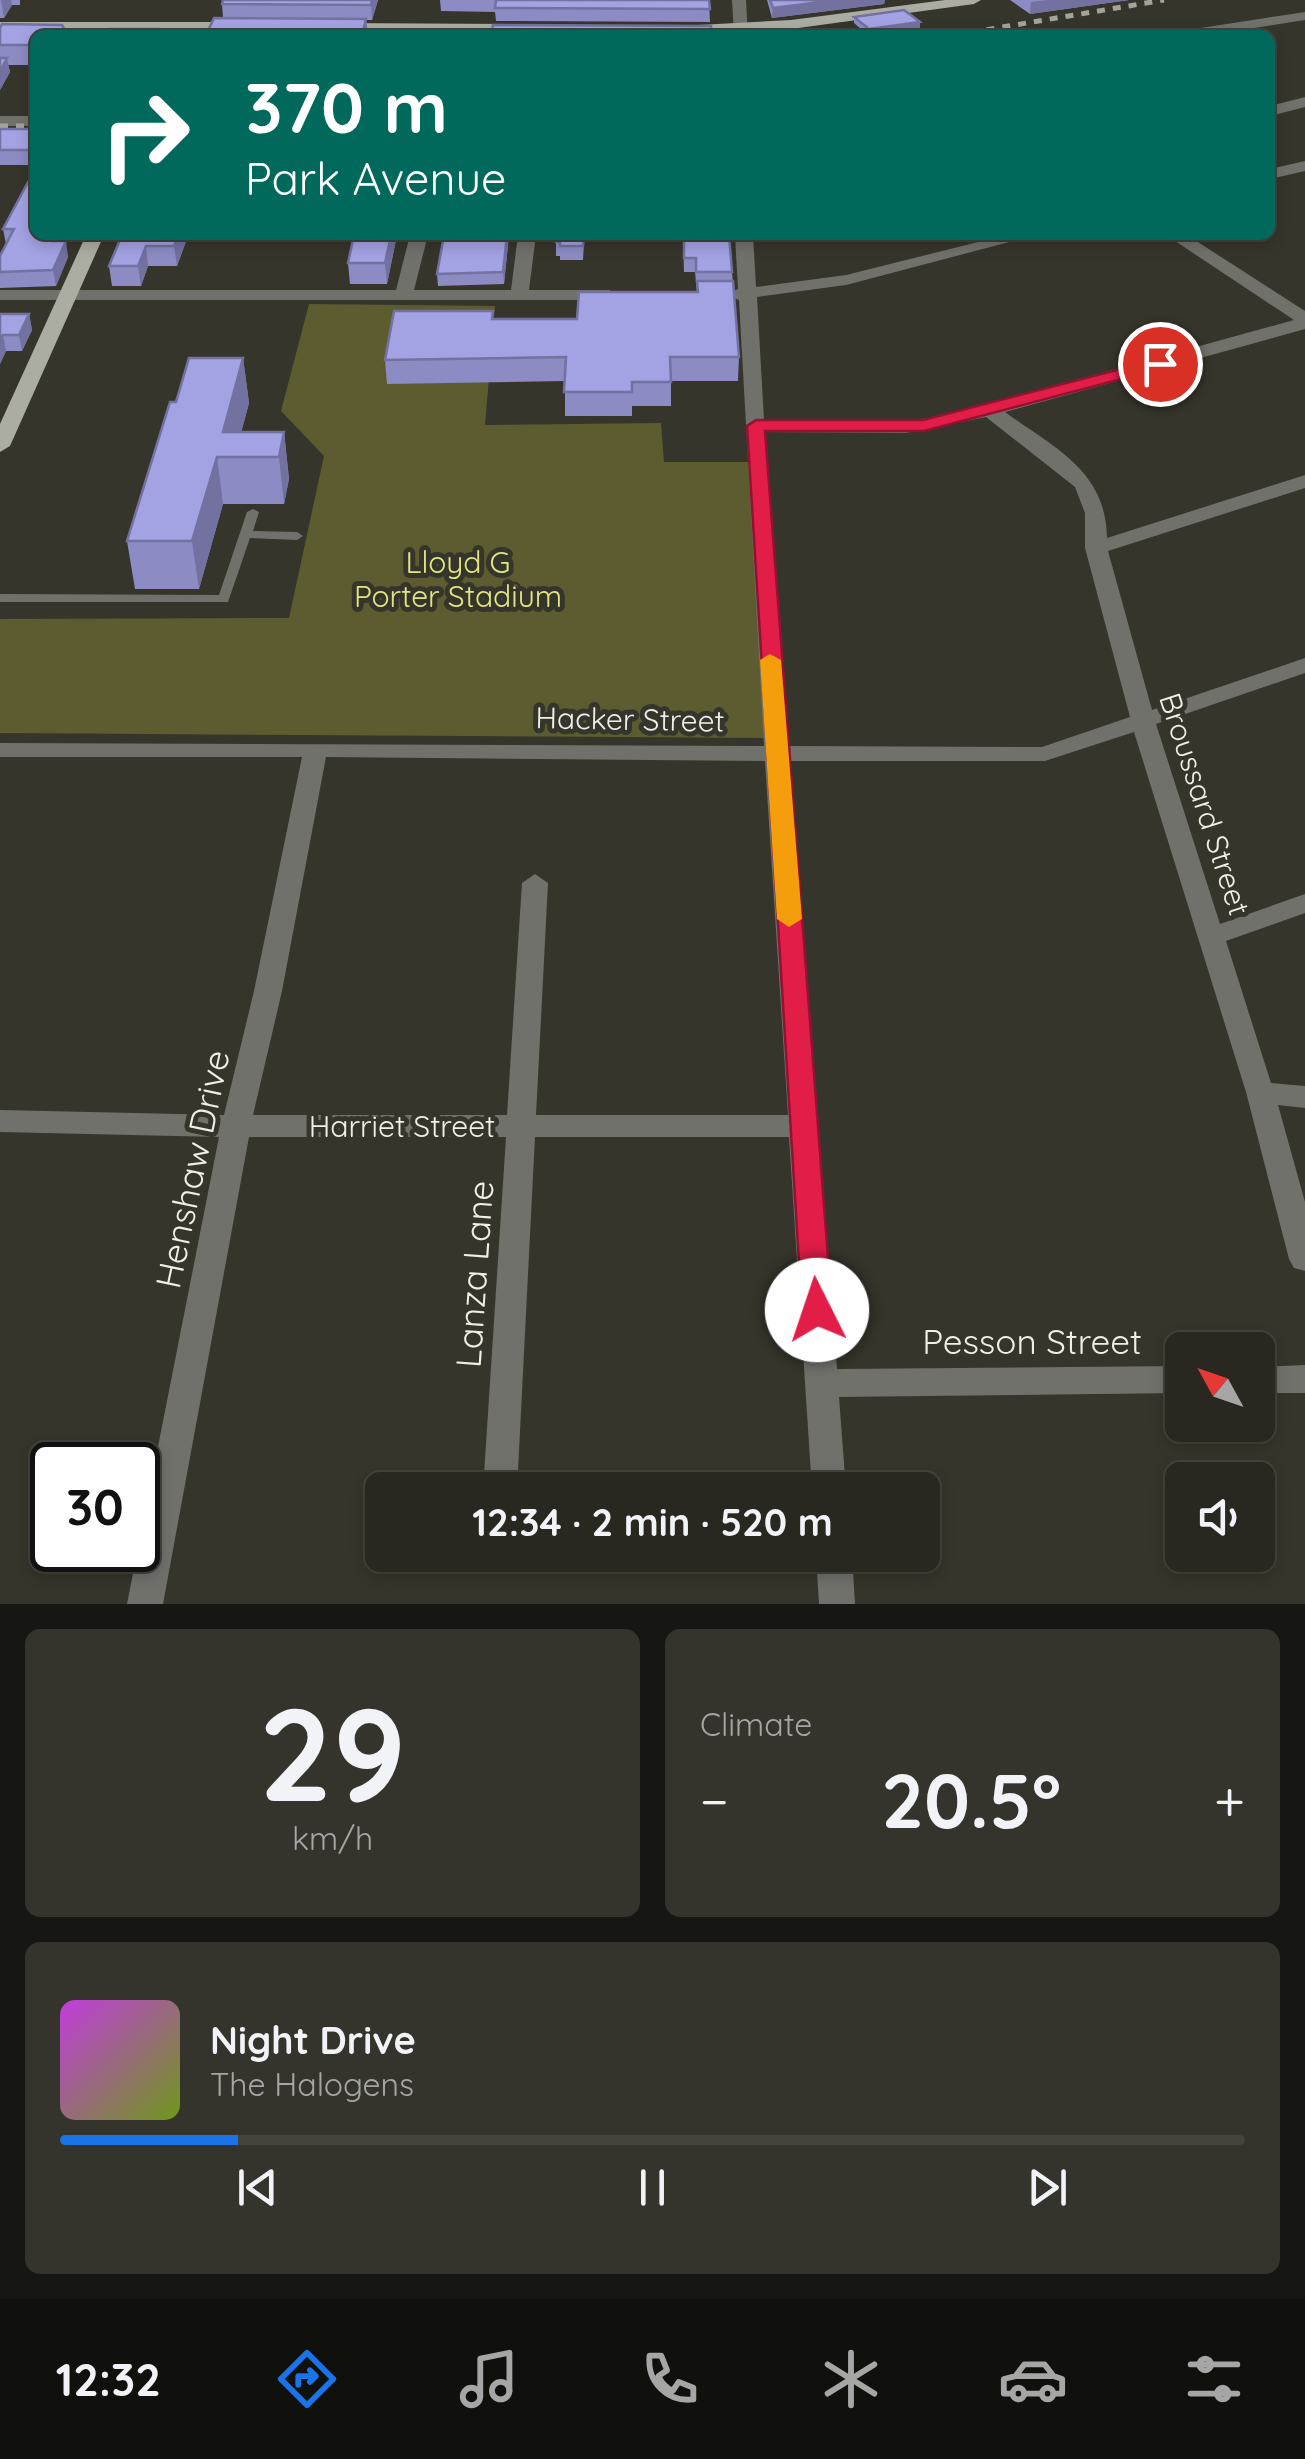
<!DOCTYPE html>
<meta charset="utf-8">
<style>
:root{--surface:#282820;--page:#34342d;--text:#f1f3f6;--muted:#a5a6a5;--line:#44443e;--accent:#1a73e8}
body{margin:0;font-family:Quicksand,sans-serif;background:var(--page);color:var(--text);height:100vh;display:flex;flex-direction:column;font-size:38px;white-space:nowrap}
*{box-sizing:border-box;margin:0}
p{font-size:32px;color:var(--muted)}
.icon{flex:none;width:55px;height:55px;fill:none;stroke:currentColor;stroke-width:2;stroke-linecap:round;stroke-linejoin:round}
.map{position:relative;height:1604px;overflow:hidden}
.details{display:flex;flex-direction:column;gap:25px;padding:25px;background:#161612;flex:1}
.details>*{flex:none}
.guide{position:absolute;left:30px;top:30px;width:1245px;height:210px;border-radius:15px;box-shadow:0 5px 15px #0003,0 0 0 2px var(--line);background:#00695c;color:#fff;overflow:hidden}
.needle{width:65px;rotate:310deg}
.buttons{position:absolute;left:1165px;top:1332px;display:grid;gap:20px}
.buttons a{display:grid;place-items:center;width:110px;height:110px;border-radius:15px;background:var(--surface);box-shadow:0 5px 15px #0003,0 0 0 2px var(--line);font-size:50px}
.speed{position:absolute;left:30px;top:1442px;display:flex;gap:20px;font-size:50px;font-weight:700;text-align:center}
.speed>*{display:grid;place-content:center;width:130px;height:130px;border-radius:50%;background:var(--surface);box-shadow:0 5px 15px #0003,0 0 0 2px var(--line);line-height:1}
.speed .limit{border:5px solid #111;border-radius:15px;background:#fff;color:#111}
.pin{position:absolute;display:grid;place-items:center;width:85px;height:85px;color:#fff;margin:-42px;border:5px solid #fff;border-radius:50%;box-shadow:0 2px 10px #0007}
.me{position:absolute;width:110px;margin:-55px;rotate:356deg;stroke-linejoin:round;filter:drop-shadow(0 0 8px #0008)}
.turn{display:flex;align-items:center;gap:35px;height:210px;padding:0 50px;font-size:45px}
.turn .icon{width:130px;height:130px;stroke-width:2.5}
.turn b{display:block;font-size:70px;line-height:85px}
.big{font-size:75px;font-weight:700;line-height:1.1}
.details .widget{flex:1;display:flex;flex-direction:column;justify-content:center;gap:15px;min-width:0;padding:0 35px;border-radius:15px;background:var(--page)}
.details .dial{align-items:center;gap:0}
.dial b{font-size:130px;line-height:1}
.song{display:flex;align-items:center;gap:30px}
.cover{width:120px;height:120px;border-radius:15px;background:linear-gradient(135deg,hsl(290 70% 55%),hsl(80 70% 35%))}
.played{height:10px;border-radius:5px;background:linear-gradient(90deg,var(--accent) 15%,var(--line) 15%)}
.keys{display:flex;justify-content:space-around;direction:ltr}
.heat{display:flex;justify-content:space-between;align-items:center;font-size:55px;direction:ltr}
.details .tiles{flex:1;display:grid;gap:25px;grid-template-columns:1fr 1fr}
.widget:last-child{grid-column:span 2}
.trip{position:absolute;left:365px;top:1472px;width:575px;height:100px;border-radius:15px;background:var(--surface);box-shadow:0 5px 15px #0003,0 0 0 2px var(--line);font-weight:700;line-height:100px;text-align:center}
.dock{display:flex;height:160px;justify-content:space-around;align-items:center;background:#10100d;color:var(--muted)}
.dock .icon{width:70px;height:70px}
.dock .selected{color:var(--accent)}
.dock b{font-size:45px;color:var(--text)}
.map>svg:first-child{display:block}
.green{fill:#5c5c30}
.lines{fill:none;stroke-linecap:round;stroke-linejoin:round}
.service{fill:#71716c;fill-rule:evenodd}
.minor{fill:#71716c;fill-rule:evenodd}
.primary{fill:#acada2;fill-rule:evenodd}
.rail{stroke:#a4a49c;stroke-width:5;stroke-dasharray:8 8;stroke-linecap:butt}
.wall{fill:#8c8bc3}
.shaded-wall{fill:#72719f}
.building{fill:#a3a2e3;stroke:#72719f;stroke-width:2.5}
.route{fill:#e11d48;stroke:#92132f;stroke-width:2.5}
.slow{fill:#f59e0b}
.labels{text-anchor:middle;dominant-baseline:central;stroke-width:10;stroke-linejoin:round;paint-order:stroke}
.park-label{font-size:30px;fill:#e5e581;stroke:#35352b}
.street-label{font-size:30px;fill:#efefe8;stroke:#35352b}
.near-street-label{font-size:35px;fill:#efefe8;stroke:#35352b}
</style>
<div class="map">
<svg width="1305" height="1604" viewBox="0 0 1305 1604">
<rect width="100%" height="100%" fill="#35352b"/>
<!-- green -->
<path class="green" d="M309 304 495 306 485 425 661 423 664 462H753L764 738 0 733V619L289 618 324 456 281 411Z"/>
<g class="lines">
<!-- service -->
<path class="service" d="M253 509 259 512 253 531 297 532 303 536 297 540 250 538 228 602H0V594L219 595 247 512Z"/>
<!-- minor -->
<path class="minor" d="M732 0H746L748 35H734Z
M1305 12V20L1209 35H1174L1181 31Z
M1305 97V107L1270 116V106Z
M0 116H35V126H0Z
M1305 161V171L1270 179V169Z
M410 235H428L414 290H511L518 235H536L529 290H609L618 295 609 300H0V290H396Z
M735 235H753L756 287 846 275 1006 235H1036L846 285 757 297 764 420 906 421 950 415 1294 320 1166 235H1187L1305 311V329L1005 412C1054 448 1106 470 1107 538L1305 475V488L1108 551 1152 710 1305 658V673L1156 724 1220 924 1305 894V913L1226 941 1271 1083 1305 1086V1108L1278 1105 1305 1202V1271L1294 1268 1289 1259 1246 1092 1134 732 1045 761H789L837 1369 1182 1366V1393L839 1397 846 1490H812L789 1137H535L517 1490H483L506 1137H249L163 1604H127L219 1137 0 1132V1110L224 1115 254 991 302 757H0V743L764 746 739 300 725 295 738 289ZM986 417 1075 487 1085 513V548L1130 717 1042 747 788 746 765 432 906 433ZM326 757 765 761 788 1115H536L548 883 535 874 522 883 507 1115H253L282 991Z
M1305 1365V1393H1258V1367Z
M816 1555H852L855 1604H819Z"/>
<!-- primary -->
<path class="primary" d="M945 0H981L974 4 791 29 680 34 673 30 680 26 791 20Z
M0 22H240L247 26 240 30H0Z
M335 23 525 24 532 28 525 32 330 30V24Z
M86 235H104L10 446 0 452V424Z"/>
<!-- rail -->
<path class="rail" d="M955 35 1164 0
M0 126H35"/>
</g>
<!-- wall -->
<path class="wall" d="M0 0H20V5H12L4 18H0Z
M223 0H378L372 20H366L368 35H206L223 18 222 4Z
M440 0H709L710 22 496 21 495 12 441 11Z
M767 0H885L884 4 772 18Z
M1010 0H1129L1030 14Z
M854 17 920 22V29L868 35 854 23Z
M35 35V65H8L10 72 0 90V45Z
M0 129H35V235H66L63 241 68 257 56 286 0 288V256L6 244 3 229 34 171 33 165H0Z
M122 235H288L188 236 177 266H148L141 286H112L109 266Z
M397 235 387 284H350L348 263Z
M509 235 504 284 438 286 437 274Z
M556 235H642V236H596V241L584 242 583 260H560V256H556Z
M683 235 732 272 739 357 738 381H671V406H632V416H565V381L387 384 385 360 493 311V319H577L697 292 695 272H684Z
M0 314H29L32 330 22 351H6L0 364Z
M243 358 249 403 241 432H284L289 479 284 504H223L199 589H135L127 541 176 402Z"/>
<!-- shaded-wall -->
<path class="shaded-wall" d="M1 0H11L12 5 4 18Z
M372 0H378L372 20 371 5Z
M836 0H885L884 4 772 18 773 8Z
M1047 0H1129L1030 14 1031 2Z
M366 19 368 35H362Z
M920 22V29L869 35V29Z
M7 58 10 72 0 90V71Z
M56 235H66L56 257 53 241Z
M178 235 188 236 177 266 174 246Z
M391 235H397L387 284 385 263Z
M507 235H509L504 284 503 272Z
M66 241 68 257 56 286 53 270Z
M146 246 148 266 141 286 138 266Z
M29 314 32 330 22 351 19 335Z
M3 335 6 351 0 364V341Z
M243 358 249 403 235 457 223 432Z
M284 432 289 479 284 504 279 457Z
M217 457 223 504 199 589 192 541Z"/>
<!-- building -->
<path class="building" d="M223 0H372L371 5 222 4Z
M496 0H709L710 9 495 8Z
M770 0H836L773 8Z
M904 10 920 22 869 29 854 17Z
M214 18 366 19 362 35H206Z
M2 24 62 25 68 35H35V45H0V28Z
M493 25 711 26V35H491Z
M108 29H158L154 35H104Z
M0 58H7L0 71Z
M0 129H35V150H0Z
M35 169V235H56L53 241H66L53 270 0 272V256L14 229H3Z
M122 235H178L174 246H146L138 266H109Z
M354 235H391L385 263H348Z
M444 235H507L503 272 437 274Z
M556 235H584L583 246H560V242H556Z
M684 235H729L732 272H696V258H684Z
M697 281H733L739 357H670L671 382H632V392H564L566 357 385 360 394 311H493L492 319H577L579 292H698Z
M0 314H29L19 335H3L0 341Z
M189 358H243L223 432H284L279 457H217L192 541H127L170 402H176Z"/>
<!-- route -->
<path class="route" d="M1160 359 1169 364 1167 367 924 431H765L832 1310 827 1318 817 1321 807 1318 802 1310 747 426 756 420H923Z"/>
<!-- slow -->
<path class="slow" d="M770 654 781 660 802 919 789 927 777 919 760 660Z"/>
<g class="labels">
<!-- park labels -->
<g class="park-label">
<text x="458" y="562">Lloyd G<tspan x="458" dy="34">Porter Stadium</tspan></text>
</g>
<!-- street labels -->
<g class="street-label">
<text transform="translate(630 719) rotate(1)">Hacker Street</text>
<text transform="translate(1205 804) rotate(72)">Broussard Street</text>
<text x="402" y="1126">Harriet Street</text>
</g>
<!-- near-street labels -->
<g class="near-street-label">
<text transform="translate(192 1169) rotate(-78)">Henshaw Drive</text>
<text transform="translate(474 1274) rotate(-86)">Lanza Lane</text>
<text x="1032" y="1341">Pesson Street</text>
</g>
</g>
</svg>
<div class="buttons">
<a><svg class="needle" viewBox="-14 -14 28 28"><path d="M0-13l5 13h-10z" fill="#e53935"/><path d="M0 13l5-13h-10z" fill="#a5a6a5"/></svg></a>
<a><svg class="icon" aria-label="sound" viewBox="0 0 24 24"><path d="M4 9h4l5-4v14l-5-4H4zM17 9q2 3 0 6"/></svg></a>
</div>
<div class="speed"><div class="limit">30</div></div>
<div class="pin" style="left:1160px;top:364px;background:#d93025"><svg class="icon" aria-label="arrive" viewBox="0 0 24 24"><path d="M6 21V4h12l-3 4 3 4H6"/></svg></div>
<svg class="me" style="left:817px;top:1310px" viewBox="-20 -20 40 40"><circle r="19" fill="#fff"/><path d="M0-13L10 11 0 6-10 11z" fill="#e11d48"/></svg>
<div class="trip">12:34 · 2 min · 520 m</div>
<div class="guide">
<div class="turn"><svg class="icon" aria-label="right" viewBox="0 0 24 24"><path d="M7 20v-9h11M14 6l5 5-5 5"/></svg><div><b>370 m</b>Park Avenue</div></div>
</div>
</div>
<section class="details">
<div class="tiles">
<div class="widget dial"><b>29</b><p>km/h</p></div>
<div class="widget"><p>Climate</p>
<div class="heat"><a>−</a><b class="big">20.5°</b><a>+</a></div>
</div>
<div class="widget">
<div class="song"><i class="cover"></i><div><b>Night Drive</b><p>The Halogens</p></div></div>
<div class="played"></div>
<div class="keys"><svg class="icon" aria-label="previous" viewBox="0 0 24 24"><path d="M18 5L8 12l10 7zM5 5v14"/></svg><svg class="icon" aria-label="pause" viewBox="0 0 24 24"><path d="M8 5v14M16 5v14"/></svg><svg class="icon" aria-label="next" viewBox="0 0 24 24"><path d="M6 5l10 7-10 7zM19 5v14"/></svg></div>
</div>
</div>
</section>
<nav class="dock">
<b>12:32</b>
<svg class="icon selected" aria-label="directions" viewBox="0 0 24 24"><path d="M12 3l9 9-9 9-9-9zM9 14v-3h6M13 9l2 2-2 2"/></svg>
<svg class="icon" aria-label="music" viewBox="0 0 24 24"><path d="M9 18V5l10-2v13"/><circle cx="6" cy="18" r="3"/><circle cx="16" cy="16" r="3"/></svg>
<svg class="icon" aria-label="phone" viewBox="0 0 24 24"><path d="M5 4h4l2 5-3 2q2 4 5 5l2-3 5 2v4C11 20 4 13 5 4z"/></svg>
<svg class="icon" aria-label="climate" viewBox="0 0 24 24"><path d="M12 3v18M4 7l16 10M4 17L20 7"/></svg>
<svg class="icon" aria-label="car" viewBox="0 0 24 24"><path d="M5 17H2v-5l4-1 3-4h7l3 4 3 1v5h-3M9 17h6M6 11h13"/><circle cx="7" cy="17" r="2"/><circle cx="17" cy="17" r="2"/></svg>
<svg class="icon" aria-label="filters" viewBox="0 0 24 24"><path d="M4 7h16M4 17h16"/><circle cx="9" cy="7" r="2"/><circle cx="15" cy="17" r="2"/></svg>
</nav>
